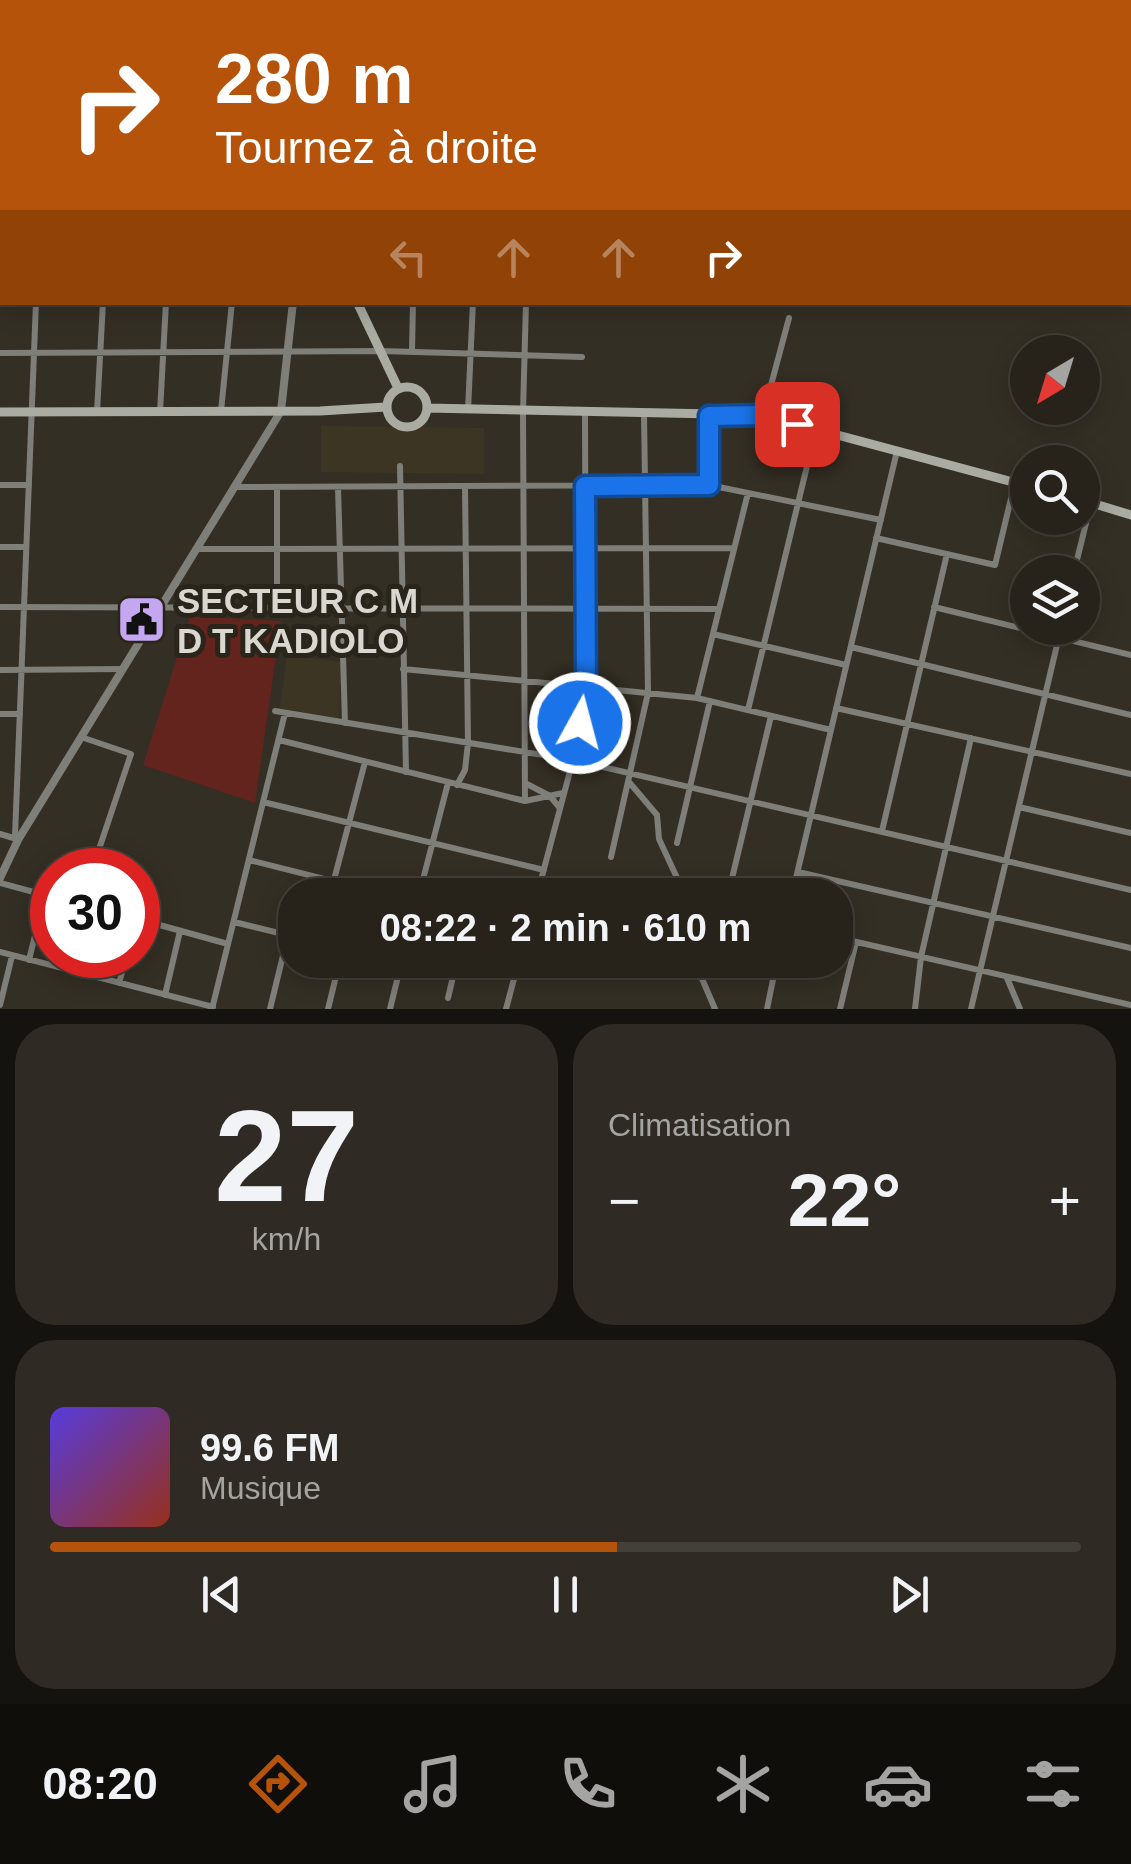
<!DOCTYPE html>
<html lang="fr">
<meta charset="utf-8">
<style>
:root{--surface:#27231b;--page:#2f2b24;--text:#f1f3f6;--muted:#a4a4a3;--line:#43403a;--accent:#b45309}
body{margin:0;font-family:Helvetica,sans-serif;background:var(--page);color:var(--text);height:100vh;display:flex;flex-direction:column;font-size:38px;white-space:nowrap}
*{box-sizing:border-box;margin:0}
p{font-size:32px;color:var(--muted)}
.icon{flex:none;width:55px;height:55px;fill:none;stroke:currentColor;stroke-width:2;stroke-linecap:round;stroke-linejoin:round}
.map{position:relative;height:1009px;overflow:hidden}
.details{display:flex;flex-direction:column;gap:15px;padding:15px;background:#15130f;flex:1}
.details>*{flex:none}
.guide{position:absolute;left:0px;top:0px;width:1132px;height:305px;box-shadow:0 5px 25px #0003,0 0 0 2px var(--line);background:#b45309;color:#fff;overflow:hidden}
.needle{width:65px;rotate:218deg}
.controls{position:absolute;left:1010px;top:335px;display:grid;gap:20px}
.controls a{display:grid;place-items:center;width:90px;height:90px;border-radius:50%;background:var(--surface);box-shadow:0 5px 25px #0003,0 0 0 2px var(--line);font-size:50px}
.speed{position:absolute;left:30px;top:848px;display:flex;gap:20px;font-size:50px;font-weight:700;text-align:center}
.speed>*{display:grid;place-content:center;width:130px;height:130px;border-radius:50%;background:var(--surface);box-shadow:0 5px 25px #0003,0 0 0 2px var(--line);line-height:1}
.speed .limit{border:15px solid #d22;background:#fff;color:#111}
.pin{position:absolute;display:grid;place-items:center;width:85px;height:85px;color:#fff;margin:-42px;border-radius:20px;box-shadow:0 5px 15px #0006}
.me{position:absolute;width:110px;margin:-55px;rotate:7deg;stroke-linejoin:round;filter:drop-shadow(0 0 8px #0008)}
.turn{display:flex;align-items:center;gap:35px;height:210px;padding:0 50px;font-size:45px}
.turn .icon{width:130px;height:130px;stroke-width:2.5}
.turn b{display:block;font-size:70px;line-height:85px}
.lanes{display:flex;align-items:center;height:95px;padding:0 50px;background:#0003;justify-content:center;gap:50px;direction:ltr}
.lanes .off{opacity:.35}
.big{font-size:75px;font-weight:800;line-height:1.1}
.details .card{flex:1;display:flex;flex-direction:column;justify-content:center;gap:15px;min-width:0;padding:0 35px;border-radius:40px;background:var(--page)}
.details .dial{align-items:center;gap:0}
.dial b{font-size:130px;line-height:1}
.song{display:flex;align-items:center;gap:30px}
.cover{width:120px;height:120px;border-radius:15px;background:linear-gradient(135deg,hsl(250 70% 55%),hsl(10 70% 35%))}
.played{height:10px;border-radius:5px;background:linear-gradient(90deg,var(--accent) 55%,var(--line) 55%)}
.keys{display:flex;justify-content:space-around;direction:ltr}
.heat{display:flex;justify-content:space-between;align-items:center;font-size:55px;direction:ltr}
.details .tiles{flex:1;display:grid;gap:15px;grid-template-columns:1fr 1fr}
.card:last-child{grid-column:span 2}
.trip{position:absolute;left:278px;top:878px;width:575px;height:100px;border-radius:40px;background:var(--surface);box-shadow:0 5px 25px #0003,0 0 0 2px var(--line);font-weight:800;line-height:100px;text-align:center}
.menu{display:flex;height:160px;justify-content:space-around;align-items:center;background:#100e0b;color:var(--muted)}
.menu .icon{width:70px;height:70px}
.menu .current{color:var(--accent)}
.menu b{font-size:45px;color:var(--text)}
.map>svg:first-child{display:block}
.built{fill:#3d3524}
.green{fill:#62241d}
.lines{fill:none;stroke-linecap:round;stroke-linejoin:round}
.minor{stroke:#7e7f79;stroke-width:6}
.tertiary{stroke:#7e7f79;stroke-width:8}
.secondary{stroke:#aaaca2;stroke-width:9}
.route-casing{stroke:#114b97;stroke-width:25}
.route{stroke:#1a73e8;stroke-width:18}
.labels{text-anchor:middle;dominant-baseline:central;stroke-width:10;stroke-linejoin:round;paint-order:stroke}
.poi-label{font-size:35px;font-weight:bold;fill:#dad7d0;stroke:#2a251a;text-anchor:start}
</style>
<div class="map">
<svg width="1131" height="1009" viewBox="0 0 1131 1009">
<rect width="100%" height="100%" fill="#342f24"/>
<!-- built -->
<path class="built" d="M321 426 484 428V474L321 472Z
M287 655 341 662 339 718 280 708Z"/>
<!-- green -->
<path class="green" d="M190 616 281 621 255 803 143 765Z"/>
<g class="lines">
<!-- minor -->
<path class="minor" d="M365 0 367 2
M496 0 498 2
M643 0 644 2
M717 0 718 2
M787 0 788 2
M1003 0 1004 2
M1075 0 1076 2
M106 2 110 0
M189 2 193 0
M213 2 217 0
M323 2 328 0
M443 2 448 0
M519 2 523 0
M686 2 690 0
M924 2 928 0
M1130 86 1131 87
M1130 115H1131
M0 231H2
M0 291H2
M412 351 413 302
M0 353 381 351 582 357
M468 410 473 302
M221 411 232 302
M97 412 103 302
M160 412 166 302
M763 415 789 318
M400 466 406 772
M0 485H29
M709 485V415
M234 487 709 485 881 520
M338 487 345 723
M876 538 995 565 1015 482
M0 547H26
M196 549 734 548
M1074 572 1091 503
M0 607 719 609
M934 607 1131 655
M277 608V487
M713 634 846 665
M851 647 1131 715
M403 669 697 698 831 730
M0 670 123 669
M697 698 748 493
M836 708 1131 774
M748 710 808 462
M275 711 573 760 1131 890
M0 714H20
M81 737 131 754 92 870
M279 740 525 801 563 793
M629 782 657 815 659 839 685 895
M525 783 550 796 559 807
M457 785 465 770 468 743 465 486
M525 801 523 412 526 302
M263 802 544 870
M1019 807 1131 833
M882 831 947 554
M0 834 17 839
M15 836 36 302
M677 843 710 701
M611 857 648 693 644 414
M249 860 388 895
M798 872 1131 948
M0 883 52 897
M330 895 365 762
M419 895 448 783
M537 895 573 760 586 687 585 413
M728 895 771 716
M792 895 897 451
M138 919 228 944
M234 922 295 937
M835 937 1131 1005
M0 952 213 1007
M29 960 45 895
M694 960 715 1009
M75 972 79 955
M1007 978 1020 1009
M119 983 127 955
M165 995 180 931
M448 998 457 960
M0 1005 12 956
M212 1009 285 713
M270 1009 288 935
M328 1009 340 960
M390 1009 402 960
M506 1009 519 960
M767 1009 777 960
M840 1009 856 942
M915 1009 921 957 971 738
M971 1009 1061 628"/>
<!-- tertiary -->
<path class="tertiary" d="M0 878 18 840 281 411 293 302"/>
<!-- secondary -->
<path class="secondary" d="M205 0 206 2
M357 302 398 388
M387 407a20 20 0 1 1 40 0a20 20 0 1 1-40 0Z
M427 408 763 415 1028 486
M0 412 320 411 386 407
M1082 500 1131 515"/>
</g>
<g class="lines">
<defs>
<path id="route" d="M580 723 586 687 585 486 709 485V416L763 415 797 424"/>
</defs>
<!-- route casing -->
<use href="#route" class="route-casing"/>
<!-- route -->
<use href="#route" class="route"/>
</g>
<!-- icons -->
<defs>
<symbol id="civic-square" viewBox="-11 -11 22 22"><rect x="-9" y="-9" width="18" height="18" rx="4" fill="#c5a7f1" stroke="#2a251a"/><path d="M-.6-6.5H3V-4.5H.6V-3L4-1V1h2V6H-6V1h2V-1L-.6-3ZM-1.2 2.5V6h2.4V2.5Z" fill="#111"/></symbol>
</defs>
<g fill-rule="evenodd">
<use href="#civic-square" x="114" y="592" width="55" height="55"/>
</g>
<g class="labels">
<!-- poi labels -->
<g class="poi-label">
<text x="177" y="600">SECTEUR C M<tspan x="177" dy="40">D T KADIOLO</tspan></text>
</g>
</g>
</svg>
<div class="controls">
<a><svg class="needle" viewBox="-14 -14 28 28"><path d="M0-13l5 13h-10z" fill="#e53935"/><path d="M0 13l5-13h-10z" fill="#a4a4a3"/></svg></a>
<a><svg class="icon" aria-label="search" viewBox="0 0 24 24"><circle cx="10" cy="10" r="6"/><path d="M15 15l6 6"/></svg></a>
<a><svg class="icon" aria-label="layers" viewBox="0 0 24 24"><path d="M12 4l9 5-9 5-9-5zM3 14l9 5 9-5"/></svg></a>
</div>
<div class="speed"><div class="limit">30</div></div>
<div class="pin" style="left:797px;top:424px;background:#d93025"><svg class="icon" aria-label="arrive" viewBox="0 0 24 24"><path d="M6 21V4h12l-3 4 3 4H6"/></svg></div>
<svg class="me" style="left:580px;top:723px" viewBox="-20 -20 40 40"><circle r="17" fill="#1a73e8" stroke="#fff" stroke-width="3"/><path d="M0-11L8 9 0 5-8 9z" fill="#fff"/></svg>
<div class="trip">08:22 · 2 min · 610 m</div>
<div class="guide">
<div class="turn"><svg class="icon" aria-label="right" viewBox="0 0 24 24"><path d="M7 20v-9h11M14 6l5 5-5 5"/></svg><div><b>280 m</b>Tournez à droite</div></div>
<div class="lanes"><svg class="icon off" aria-label="left" viewBox="0 0 24 24"><path d="M17 20v-9H6M10 6l-5 5 5 5"/></svg><svg class="icon off" aria-label="ahead" viewBox="0 0 24 24"><path d="M12 20V5M6 11l6-6 6 6"/></svg><svg class="icon off" aria-label="ahead" viewBox="0 0 24 24"><path d="M12 20V5M6 11l6-6 6 6"/></svg><svg class="icon" aria-label="right" viewBox="0 0 24 24"><path d="M7 20v-9h11M14 6l5 5-5 5"/></svg></div>
</div>
</div>
<section class="details">
<div class="tiles">
<div class="card dial"><b>27</b><p>km/h</p></div>
<div class="card"><p>Climatisation</p>
<div class="heat"><a>−</a><b class="big">22°</b><a>+</a></div>
</div>
<div class="card">
<div class="song"><i class="cover"></i><div><b>99.6 FM</b><p>Musique</p></div></div>
<div class="played"></div>
<div class="keys"><svg class="icon" aria-label="previous" viewBox="0 0 24 24"><path d="M18 5L8 12l10 7zM5 5v14"/></svg><svg class="icon" aria-label="pause" viewBox="0 0 24 24"><path d="M8 5v14M16 5v14"/></svg><svg class="icon" aria-label="next" viewBox="0 0 24 24"><path d="M6 5l10 7-10 7zM19 5v14"/></svg></div>
</div>
</div>
</section>
<nav class="menu">
<b>08:20</b>
<svg class="icon current" aria-label="directions" viewBox="0 0 24 24"><path d="M12 3l9 9-9 9-9-9zM9 14v-3h6M13 9l2 2-2 2"/></svg>
<svg class="icon" aria-label="music" viewBox="0 0 24 24"><path d="M9 18V5l10-2v13"/><circle cx="6" cy="18" r="3"/><circle cx="16" cy="16" r="3"/></svg>
<svg class="icon" aria-label="phone" viewBox="0 0 24 24"><path d="M5 4h4l2 5-3 2q2 4 5 5l2-3 5 2v4C11 20 4 13 5 4z"/></svg>
<svg class="icon" aria-label="climate" viewBox="0 0 24 24"><path d="M12 3v18M4 7l16 10M4 17L20 7"/></svg>
<svg class="icon" aria-label="car" viewBox="0 0 24 24"><path d="M5 17H2v-5l4-1 3-4h7l3 4 3 1v5h-3M9 17h6M6 11h13"/><circle cx="7" cy="17" r="2"/><circle cx="17" cy="17" r="2"/></svg>
<svg class="icon" aria-label="filters" viewBox="0 0 24 24"><path d="M4 7h16M4 17h16"/><circle cx="9" cy="7" r="2"/><circle cx="15" cy="17" r="2"/></svg>
</nav>
